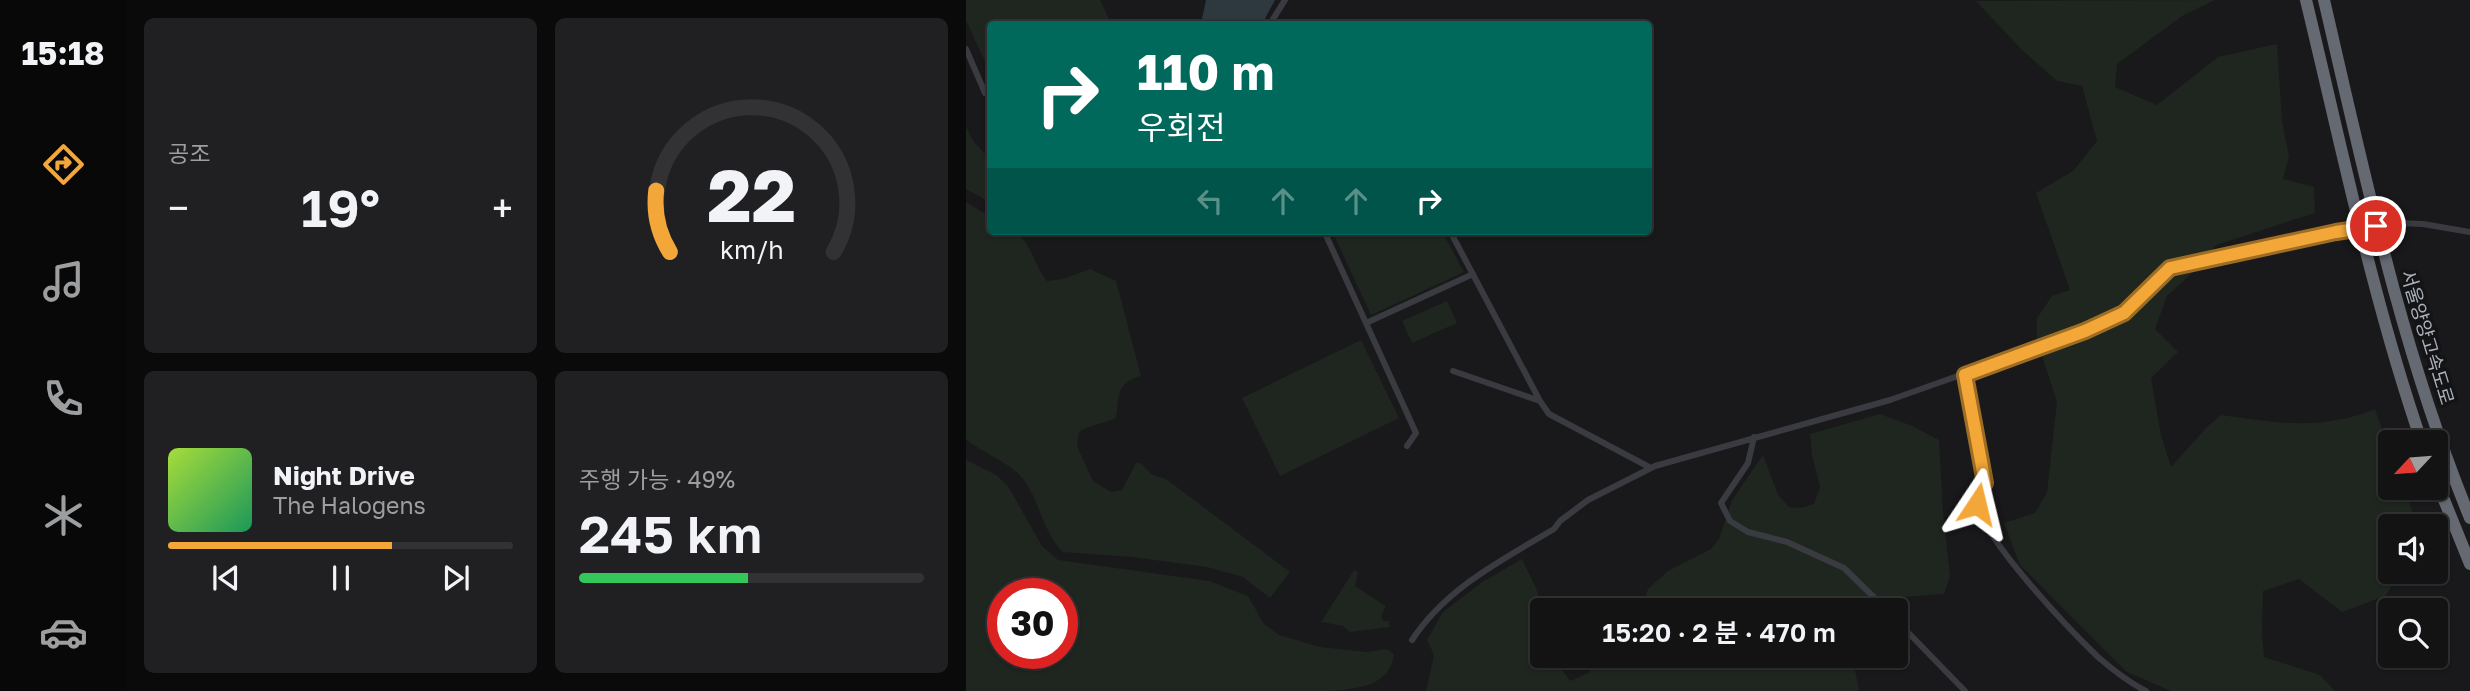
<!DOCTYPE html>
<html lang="ko">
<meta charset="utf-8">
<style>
:root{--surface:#131314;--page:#202022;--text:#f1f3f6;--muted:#9d9ea0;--line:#323234;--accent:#f3a738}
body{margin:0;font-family:"Golos Text","Noto Sans KR",sans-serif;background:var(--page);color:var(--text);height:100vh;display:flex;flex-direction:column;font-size:26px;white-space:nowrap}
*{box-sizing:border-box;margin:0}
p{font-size:23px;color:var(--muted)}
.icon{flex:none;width:38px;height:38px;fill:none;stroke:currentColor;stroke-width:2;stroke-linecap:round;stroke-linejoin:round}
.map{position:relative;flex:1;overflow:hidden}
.sheet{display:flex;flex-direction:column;gap:18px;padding:18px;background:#0a0a0b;width:840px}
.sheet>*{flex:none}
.top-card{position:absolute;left:21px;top:21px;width:665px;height:214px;border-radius:7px;box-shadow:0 2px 5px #0004,0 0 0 2px var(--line);background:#00695c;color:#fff;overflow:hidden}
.needle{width:46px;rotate:244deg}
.fabs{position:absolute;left:1412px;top:430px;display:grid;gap:14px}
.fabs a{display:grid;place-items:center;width:70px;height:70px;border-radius:7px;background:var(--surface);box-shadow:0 2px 5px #0004,0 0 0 2px var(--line);font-size:35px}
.speed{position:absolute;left:21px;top:578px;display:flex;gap:14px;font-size:35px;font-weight:700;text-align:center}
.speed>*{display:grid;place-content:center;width:91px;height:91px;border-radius:50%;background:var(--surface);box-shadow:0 2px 5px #0004,0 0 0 2px var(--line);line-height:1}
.speed .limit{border:10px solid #d22;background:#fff;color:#111}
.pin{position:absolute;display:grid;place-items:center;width:60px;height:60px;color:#fff;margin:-30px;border:4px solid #fff;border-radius:50%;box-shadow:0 2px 7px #0007}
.me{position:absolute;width:77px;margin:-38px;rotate:10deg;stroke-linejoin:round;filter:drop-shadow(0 0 5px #0008)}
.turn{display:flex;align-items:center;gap:24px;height:147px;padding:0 35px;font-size:32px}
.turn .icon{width:91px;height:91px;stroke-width:2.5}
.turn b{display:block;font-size:49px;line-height:60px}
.lanes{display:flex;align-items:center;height:66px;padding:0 35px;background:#0003;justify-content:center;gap:35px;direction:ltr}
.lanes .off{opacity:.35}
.big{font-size:52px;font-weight:600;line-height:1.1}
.sheet .widget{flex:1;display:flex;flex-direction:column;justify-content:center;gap:10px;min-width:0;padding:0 24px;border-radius:10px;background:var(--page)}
.sheet .dial{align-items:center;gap:0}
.dial svg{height:182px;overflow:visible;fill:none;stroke:var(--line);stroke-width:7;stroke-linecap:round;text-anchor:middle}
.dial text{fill:var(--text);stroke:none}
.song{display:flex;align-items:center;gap:21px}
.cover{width:84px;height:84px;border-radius:10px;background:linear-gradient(135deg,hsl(80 70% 55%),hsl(150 70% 35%))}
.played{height:7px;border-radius:4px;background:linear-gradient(90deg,var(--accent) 65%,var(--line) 65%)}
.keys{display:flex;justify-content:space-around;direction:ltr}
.heat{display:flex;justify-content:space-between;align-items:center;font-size:38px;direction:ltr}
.charge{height:10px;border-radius:5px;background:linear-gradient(90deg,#34c759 49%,var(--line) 0)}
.sheet .tiles{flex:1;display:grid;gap:18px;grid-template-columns:repeat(2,1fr)}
.trip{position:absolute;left:564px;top:598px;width:378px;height:70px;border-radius:7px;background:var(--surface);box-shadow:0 2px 5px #0004,0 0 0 2px var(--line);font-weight:600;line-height:70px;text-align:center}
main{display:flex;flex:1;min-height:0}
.tab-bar{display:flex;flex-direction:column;width:126px;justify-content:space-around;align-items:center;background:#080808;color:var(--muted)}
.tab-bar .icon{width:49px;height:49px}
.tab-bar .selected{color:var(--accent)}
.tab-bar b{font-size:32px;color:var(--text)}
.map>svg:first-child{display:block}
.green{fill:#1e261f;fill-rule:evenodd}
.water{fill:#2e393f}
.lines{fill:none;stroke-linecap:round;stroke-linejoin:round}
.minor{stroke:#393b40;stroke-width:6}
.motorway{stroke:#656971;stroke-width:12}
.route-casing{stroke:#9e6d24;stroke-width:18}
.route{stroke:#f3a738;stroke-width:12}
.labels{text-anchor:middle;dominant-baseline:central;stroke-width:7;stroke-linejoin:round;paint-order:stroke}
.street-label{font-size:19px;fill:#abb1ba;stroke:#141416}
</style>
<main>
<nav class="tab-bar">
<b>15:18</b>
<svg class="icon selected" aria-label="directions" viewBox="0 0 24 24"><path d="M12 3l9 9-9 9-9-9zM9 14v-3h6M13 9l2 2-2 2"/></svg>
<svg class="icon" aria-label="music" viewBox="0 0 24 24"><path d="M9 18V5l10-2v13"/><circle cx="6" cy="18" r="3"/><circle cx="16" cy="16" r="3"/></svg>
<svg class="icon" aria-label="phone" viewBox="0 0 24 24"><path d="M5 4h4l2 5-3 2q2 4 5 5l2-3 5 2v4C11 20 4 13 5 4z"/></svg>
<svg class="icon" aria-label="climate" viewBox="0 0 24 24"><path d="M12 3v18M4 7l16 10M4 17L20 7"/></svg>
<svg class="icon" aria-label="car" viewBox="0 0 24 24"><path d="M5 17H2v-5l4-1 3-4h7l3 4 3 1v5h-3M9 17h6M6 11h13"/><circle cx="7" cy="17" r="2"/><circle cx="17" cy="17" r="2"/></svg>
</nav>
<section class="sheet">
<div class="tiles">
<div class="widget"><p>공조</p>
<div class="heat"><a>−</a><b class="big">19°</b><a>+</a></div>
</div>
<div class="widget dial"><svg viewBox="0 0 100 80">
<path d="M14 69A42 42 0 1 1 86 69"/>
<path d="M14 69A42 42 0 0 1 8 42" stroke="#f3a738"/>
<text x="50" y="56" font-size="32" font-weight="700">22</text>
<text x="50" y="72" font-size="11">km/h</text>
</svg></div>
<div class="widget">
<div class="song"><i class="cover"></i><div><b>Night Drive</b><p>The Halogens</p></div></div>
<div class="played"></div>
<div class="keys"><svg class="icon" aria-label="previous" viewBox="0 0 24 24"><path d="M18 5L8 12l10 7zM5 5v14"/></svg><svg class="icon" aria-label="pause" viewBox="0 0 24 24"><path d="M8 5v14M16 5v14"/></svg><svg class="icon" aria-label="next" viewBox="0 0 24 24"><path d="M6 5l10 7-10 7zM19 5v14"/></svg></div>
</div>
<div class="widget"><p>주행 가능 · 49%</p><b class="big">245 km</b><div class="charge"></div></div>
</div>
</section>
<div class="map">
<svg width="1504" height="691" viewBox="0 0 1504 691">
<rect width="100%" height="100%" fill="#19191b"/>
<!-- green -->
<path class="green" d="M0 0H134L145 23 24 24V73L0 20Z
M1249 0 1216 16 1151 64 1149 87 1191 105 1252 57 1311 44 1316 121 1323 157 1317 179 1348 187 1349 213 1250 245 1236 264 1201 296 1189 329 1212 352 1185 378 1195 435 1205 467 1240 428 1255 415C1311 423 1354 431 1409 409L1424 452V488H1438L1452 527H1424V572H1436L1419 596 1376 612 1333 579 1297 591 1296 634 1298 657 1354 675 1369 691H1205L1161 672 1054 565 1038 523 1069 513 1081 492 1091 402 1071 340V318L1086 296 1104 290 1070 193 1107 171 1131 141 1116 86 1091 81 1055 49 1010 1Z
M0 127 8 142 24 159V202L0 189Z
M0 202 24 217V231C31 231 41 229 47 232 64 238 69 268 81 281L97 279 124 269 150 281 175 376C149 384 154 394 150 418 137 424 125 424 113 432L111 446 127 481 145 492 156 490 170 463H175L185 474 200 479 324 572 304 598 277 577 241 567 166 557 97 552C77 533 74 502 58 480 43 461 18 455 0 439Z
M366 231H476L498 272 405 315Z
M481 301 491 323 446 343 436 321Z
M395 340 433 418 314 476 276 398Z
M914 414 946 426 973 440 977 512 984 576 978 594 924 598 901 611H674L682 589 702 571 745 549 753 539 766 500 797 455 812 495 823 507 835 508 848 504 854 487 846 455 844 434Z
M0 460 30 475 42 486 76 546 92 560 243 581 282 596 298 624 313 635 354 647 401 652 421 649 428 654C423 688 391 688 364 691H0ZM37 593H96V653H37Z
M556 559 570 588 578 611H576V656H587L604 681 622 673 636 656H879L889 670 893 691H460L468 655 461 640 477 612 515 583Z
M388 570 392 572 389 586 420 606 415 616 417 621H423L424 627 384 632 377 626 355 622Z"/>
<!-- water -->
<path class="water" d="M240 0H309L296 24H235Z"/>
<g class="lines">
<!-- minor -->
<path class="minor" d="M304 24 319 0
M0 49 19 93
M358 231 400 323 507 274
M484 231 574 401 583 414 685 468
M400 323 450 433 441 446
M487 371 574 401
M999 375 1019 483C1014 489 1010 493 1011 502 1014 536 1105 631 1132 657 1147 670 1162 682 1180 691
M788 437 782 463 755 503 764 521 782 532 821 542 878 568 922 611
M929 619 999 691
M446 640C480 588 536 560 588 529L594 521 622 500 689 466 924 400 1119 331 1158 312 1204 268 1370 232 1431 223 1457 224 1504 232"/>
<!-- motorway -->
<path class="motorway" d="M1340 0C1376 148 1406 298 1456 443
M1358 0C1399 176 1435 350 1504 518
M1470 480 1504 564"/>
</g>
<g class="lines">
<defs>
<path id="route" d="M1011 504 1012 493 1019 483 999 375 1119 331 1158 313 1204 268 1370 232 1410 226"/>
</defs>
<!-- route casing -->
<use href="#route" class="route-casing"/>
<!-- route -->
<use href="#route" class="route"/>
</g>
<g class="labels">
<!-- street labels -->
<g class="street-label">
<text transform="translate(1462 337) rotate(73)">서울양양고속도로</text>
</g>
</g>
</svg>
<div class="fabs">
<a><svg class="needle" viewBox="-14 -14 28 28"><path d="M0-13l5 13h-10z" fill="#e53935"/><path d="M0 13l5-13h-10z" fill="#9d9ea0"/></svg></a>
<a><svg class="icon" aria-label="sound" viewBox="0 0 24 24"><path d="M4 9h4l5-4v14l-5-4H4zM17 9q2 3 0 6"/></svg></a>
<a><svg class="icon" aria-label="search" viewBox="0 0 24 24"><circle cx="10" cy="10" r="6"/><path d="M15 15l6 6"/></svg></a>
</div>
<div class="speed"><div class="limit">30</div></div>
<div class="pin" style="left:1410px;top:226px;background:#d93025"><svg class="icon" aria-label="arrive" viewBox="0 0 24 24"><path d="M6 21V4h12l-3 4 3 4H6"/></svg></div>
<svg class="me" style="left:1011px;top:504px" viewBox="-20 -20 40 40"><path d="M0-17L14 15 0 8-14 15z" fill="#f3a738" stroke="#fff" stroke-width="4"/></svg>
<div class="trip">15:20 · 2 분 · 470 m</div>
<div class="top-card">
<div class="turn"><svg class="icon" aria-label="right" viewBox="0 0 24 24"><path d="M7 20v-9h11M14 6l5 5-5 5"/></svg><div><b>110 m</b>우회전</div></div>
<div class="lanes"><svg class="icon off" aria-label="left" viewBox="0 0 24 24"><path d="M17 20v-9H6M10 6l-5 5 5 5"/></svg><svg class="icon off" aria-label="ahead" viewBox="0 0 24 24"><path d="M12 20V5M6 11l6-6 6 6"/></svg><svg class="icon off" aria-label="ahead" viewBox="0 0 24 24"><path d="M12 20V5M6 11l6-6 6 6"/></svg><svg class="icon" aria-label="right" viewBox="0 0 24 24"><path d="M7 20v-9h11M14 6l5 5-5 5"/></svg></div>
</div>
</div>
</main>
